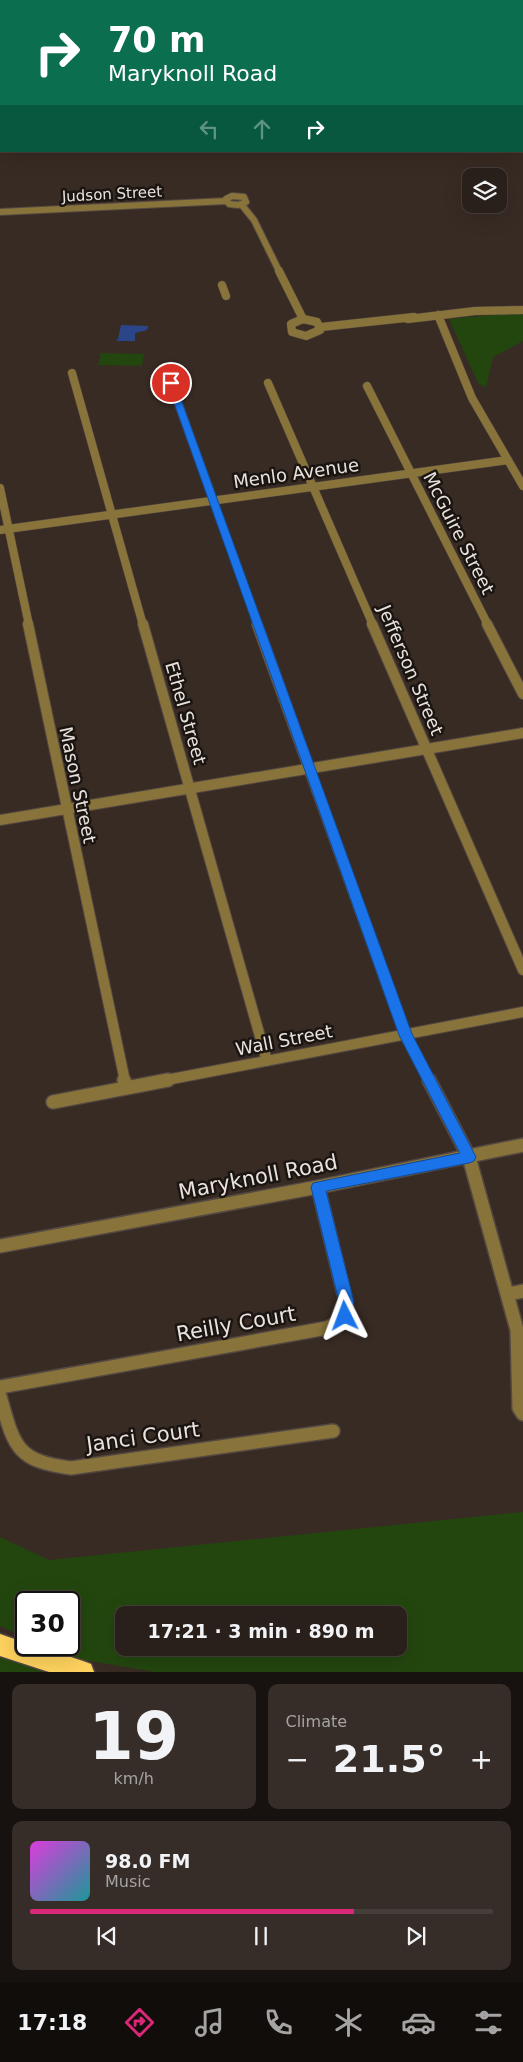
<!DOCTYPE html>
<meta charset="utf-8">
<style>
:root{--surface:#2a201b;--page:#362d28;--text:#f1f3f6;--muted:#a5a3a3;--line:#463e3a;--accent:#db2777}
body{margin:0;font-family:"DejaVu Sans",sans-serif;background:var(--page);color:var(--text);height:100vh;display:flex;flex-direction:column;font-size:19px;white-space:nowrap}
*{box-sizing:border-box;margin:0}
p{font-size:16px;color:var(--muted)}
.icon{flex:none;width:28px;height:28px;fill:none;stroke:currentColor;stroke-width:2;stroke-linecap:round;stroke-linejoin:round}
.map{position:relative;height:1672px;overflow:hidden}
.details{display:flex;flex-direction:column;gap:12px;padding:12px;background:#17120f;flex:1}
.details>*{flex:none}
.banner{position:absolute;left:0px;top:0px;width:524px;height:152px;box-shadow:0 5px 20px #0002,0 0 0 1px var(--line);background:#0b6e4f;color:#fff;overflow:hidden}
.fabs{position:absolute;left:462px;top:168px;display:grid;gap:10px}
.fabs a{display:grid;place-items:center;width:45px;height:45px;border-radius:10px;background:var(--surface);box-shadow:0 5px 20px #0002,0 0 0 1px var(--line);font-size:25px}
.speed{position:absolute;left:15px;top:1591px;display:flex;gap:10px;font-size:25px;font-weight:700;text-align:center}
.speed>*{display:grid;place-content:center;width:65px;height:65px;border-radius:50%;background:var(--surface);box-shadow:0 5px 20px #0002,0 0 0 1px var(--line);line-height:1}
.speed .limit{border:2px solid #111;border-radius:8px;background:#fff;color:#111}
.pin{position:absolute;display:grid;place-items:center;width:42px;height:42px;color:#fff;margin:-21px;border:2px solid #fff;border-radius:50%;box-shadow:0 1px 5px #0007}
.me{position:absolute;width:55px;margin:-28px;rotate:357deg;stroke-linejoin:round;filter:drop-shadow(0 0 4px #0008)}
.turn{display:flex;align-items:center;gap:18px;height:105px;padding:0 25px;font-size:22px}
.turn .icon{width:65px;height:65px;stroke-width:2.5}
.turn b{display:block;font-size:35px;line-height:42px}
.lanes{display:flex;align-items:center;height:48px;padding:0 25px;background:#0003;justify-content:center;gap:25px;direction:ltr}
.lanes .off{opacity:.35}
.big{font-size:38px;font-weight:700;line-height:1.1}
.details .widget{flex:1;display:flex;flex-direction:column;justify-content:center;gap:8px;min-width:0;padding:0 18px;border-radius:10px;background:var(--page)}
.details .dial{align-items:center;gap:0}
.dial b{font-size:65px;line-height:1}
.song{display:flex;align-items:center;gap:15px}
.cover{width:60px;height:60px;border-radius:8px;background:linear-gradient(135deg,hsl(300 70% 55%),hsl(180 70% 35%))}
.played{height:5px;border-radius:2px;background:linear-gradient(90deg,var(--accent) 70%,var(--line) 70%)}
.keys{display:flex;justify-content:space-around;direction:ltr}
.heat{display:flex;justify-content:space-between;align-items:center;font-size:28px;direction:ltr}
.details .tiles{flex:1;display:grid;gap:12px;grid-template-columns:1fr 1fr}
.widget:last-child{grid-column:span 2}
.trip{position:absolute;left:115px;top:1606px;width:292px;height:50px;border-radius:10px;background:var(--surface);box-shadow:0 5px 20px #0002,0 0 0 1px var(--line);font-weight:700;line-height:50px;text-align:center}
.tab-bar{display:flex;height:80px;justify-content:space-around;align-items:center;background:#110d0b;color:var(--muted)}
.tab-bar .icon{width:35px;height:35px}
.tab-bar .current{color:var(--accent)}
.tab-bar b{font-size:22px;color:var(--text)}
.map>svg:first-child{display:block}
.green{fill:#23460e;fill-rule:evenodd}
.water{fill:#2a4689}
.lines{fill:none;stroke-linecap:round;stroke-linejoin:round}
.street-far3-casing{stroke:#544842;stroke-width:8}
.street-far2-casing{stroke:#544842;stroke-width:9}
.street-far1-casing{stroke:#544842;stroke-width:12}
.street-casing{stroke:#544842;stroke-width:16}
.highway-casing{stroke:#544842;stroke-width:3}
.street-far3{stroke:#88733a;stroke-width:6}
.street-far2{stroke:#88733a;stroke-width:8}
.street-far1{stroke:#88733a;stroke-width:10}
.street{stroke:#88733a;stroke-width:13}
.highway{fill:#fed25d;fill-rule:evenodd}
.route{fill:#1a73e8;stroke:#114b97}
.labels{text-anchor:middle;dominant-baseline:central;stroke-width:5;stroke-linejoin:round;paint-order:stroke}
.far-street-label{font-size:15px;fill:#eae2dd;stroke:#1b1512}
.street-label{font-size:18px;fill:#eae2dd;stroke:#1b1512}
.near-street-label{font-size:21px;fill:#eae2dd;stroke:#1b1512}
</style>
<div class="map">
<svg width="523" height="1672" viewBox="0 0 523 1672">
<rect width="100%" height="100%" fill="#382b24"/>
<!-- green -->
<path class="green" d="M523 312V341L493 357 486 388 478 383 449 319Z
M101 353 144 354 142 366 98 365Z
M523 1512V1672H155L84 1660 44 1645H69V1602H26V1638L0 1626V1537L49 1560ZM124 1615H399V1648H124Z
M0 1654 43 1672H0Z"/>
<!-- water -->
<path class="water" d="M121 325 148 326 147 330 135 333V341H116L118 339Z"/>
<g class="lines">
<defs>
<path id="street-far3" d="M232 196 244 197 246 202 238 205 229 204 226 199Z
M241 204 254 220 280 273
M0 212 226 201"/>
<path id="street-far2" d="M279 271 303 319
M222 285 226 296
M438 315 472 398 523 486
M303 319 317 322 320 330 306 336 292 332 291 324Z
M408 319 475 311 523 310
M321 327 414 317
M72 373 143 625
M171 383 258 625
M268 383 373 625
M367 386 488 625
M0 488 29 625
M0 530 508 460"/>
<path id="street-far1" d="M28 624 125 1081
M143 624 267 1061
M257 624 405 1035 429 1081
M372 624 523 970
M487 624 523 694
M0 820 523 733
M161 1081 523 1012"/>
<path id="street" d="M124 1080 126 1088
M429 1080 469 1157 517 1330 519 1408 523 1414
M53 1102 168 1080
M0 1246 318 1187 523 1145
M509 1294 523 1291
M0 1387 327 1328C340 1322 345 1316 346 1302L318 1187
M0 1396C14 1445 15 1461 71 1468L333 1431"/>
<path id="highway" d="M0 1634 26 1643V1645H34L83 1661 91 1664 94 1672H49L0 1656Z"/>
</defs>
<!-- street-far3 casing -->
<use href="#street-far3" class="street-far3-casing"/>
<!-- street-far2 casing -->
<use href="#street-far2" class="street-far2-casing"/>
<!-- street-far1 casing -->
<use href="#street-far1" class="street-far1-casing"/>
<!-- street casing -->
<use href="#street" class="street-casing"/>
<!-- highway casing -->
<use href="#highway" class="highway-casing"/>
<!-- street-far3 -->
<use href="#street-far3" class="street-far3"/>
<!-- street-far2 -->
<use href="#street-far2" class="street-far2"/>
<!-- street-far1 -->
<use href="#street-far1" class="street-far1"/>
<!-- street -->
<use href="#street" class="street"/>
<!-- highway -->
<use href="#highway" class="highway"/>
</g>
<!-- route -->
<path class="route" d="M171 380 175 383 412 1034 476 1157 474 1161 469 1163 326 1191 354 1302 350 1320 345 1322 340 1320 338 1316 339 1302 311 1187 313 1183 460 1153 399 1035 167 383Z"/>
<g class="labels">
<!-- far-street labels -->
<g class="far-street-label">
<text transform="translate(112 194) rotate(-3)">Judson Street</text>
</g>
<!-- street labels -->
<g class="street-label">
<text transform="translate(296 473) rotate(-8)">Menlo Avenue</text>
<text transform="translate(459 533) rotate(63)">McGuire Street</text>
<text transform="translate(411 670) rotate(67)">Jefferson Street</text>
<text transform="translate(186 713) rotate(74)">Ethel Street</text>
<text transform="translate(78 785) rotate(78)">Mason Street</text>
<text transform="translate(284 1040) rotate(-11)">Wall Street</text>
</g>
<!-- near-street labels -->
<g class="near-street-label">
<text transform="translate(258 1177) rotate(-11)">Maryknoll Road</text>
<text transform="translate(236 1324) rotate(-10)">Reilly Court</text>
<text transform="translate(143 1437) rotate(-8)">Janci Court</text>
</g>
</g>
</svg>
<div class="fabs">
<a><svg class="icon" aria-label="layers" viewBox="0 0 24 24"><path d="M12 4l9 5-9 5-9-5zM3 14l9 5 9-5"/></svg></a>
</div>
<div class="speed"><div class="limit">30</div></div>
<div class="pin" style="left:171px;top:383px;background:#d93025"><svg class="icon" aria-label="arrive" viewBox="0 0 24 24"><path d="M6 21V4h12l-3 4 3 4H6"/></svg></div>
<svg class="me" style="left:345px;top:1316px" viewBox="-20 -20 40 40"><path d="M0-17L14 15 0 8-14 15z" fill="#1a73e8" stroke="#fff" stroke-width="4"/></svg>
<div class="trip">17:21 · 3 min · 890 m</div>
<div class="banner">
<div class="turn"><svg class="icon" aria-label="right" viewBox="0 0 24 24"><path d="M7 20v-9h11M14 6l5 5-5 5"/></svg><div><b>70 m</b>Maryknoll Road</div></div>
<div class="lanes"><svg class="icon off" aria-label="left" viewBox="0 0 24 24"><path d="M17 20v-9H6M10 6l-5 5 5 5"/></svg><svg class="icon off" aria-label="ahead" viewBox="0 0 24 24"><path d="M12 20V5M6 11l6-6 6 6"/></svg><svg class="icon" aria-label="right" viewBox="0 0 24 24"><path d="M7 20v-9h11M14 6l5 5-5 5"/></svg></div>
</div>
</div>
<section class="details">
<div class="tiles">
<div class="widget dial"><b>19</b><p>km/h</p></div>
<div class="widget"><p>Climate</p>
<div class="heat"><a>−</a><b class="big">21.5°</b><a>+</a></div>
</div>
<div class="widget">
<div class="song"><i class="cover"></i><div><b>98.0 FM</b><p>Music</p></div></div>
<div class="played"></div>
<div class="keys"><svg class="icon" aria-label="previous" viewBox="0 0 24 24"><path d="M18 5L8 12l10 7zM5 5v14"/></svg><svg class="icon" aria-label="pause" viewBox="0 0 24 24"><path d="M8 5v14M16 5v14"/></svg><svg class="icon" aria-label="next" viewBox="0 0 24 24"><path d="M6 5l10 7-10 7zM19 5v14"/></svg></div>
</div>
</div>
</section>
<nav class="tab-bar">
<b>17:18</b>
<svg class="icon current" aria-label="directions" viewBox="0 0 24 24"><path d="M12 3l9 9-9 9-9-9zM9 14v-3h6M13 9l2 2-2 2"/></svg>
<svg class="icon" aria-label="music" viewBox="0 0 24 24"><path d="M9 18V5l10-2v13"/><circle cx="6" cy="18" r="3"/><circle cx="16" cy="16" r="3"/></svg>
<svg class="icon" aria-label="phone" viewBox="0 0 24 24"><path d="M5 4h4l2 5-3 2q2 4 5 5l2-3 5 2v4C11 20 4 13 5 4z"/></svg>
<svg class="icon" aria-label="climate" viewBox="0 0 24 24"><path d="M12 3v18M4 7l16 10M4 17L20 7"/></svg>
<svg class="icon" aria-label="car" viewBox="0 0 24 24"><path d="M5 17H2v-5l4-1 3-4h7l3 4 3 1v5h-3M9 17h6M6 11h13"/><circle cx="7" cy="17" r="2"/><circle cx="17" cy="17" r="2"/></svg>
<svg class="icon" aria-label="filters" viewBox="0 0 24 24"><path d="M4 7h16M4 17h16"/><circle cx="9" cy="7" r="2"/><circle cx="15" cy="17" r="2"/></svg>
</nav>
